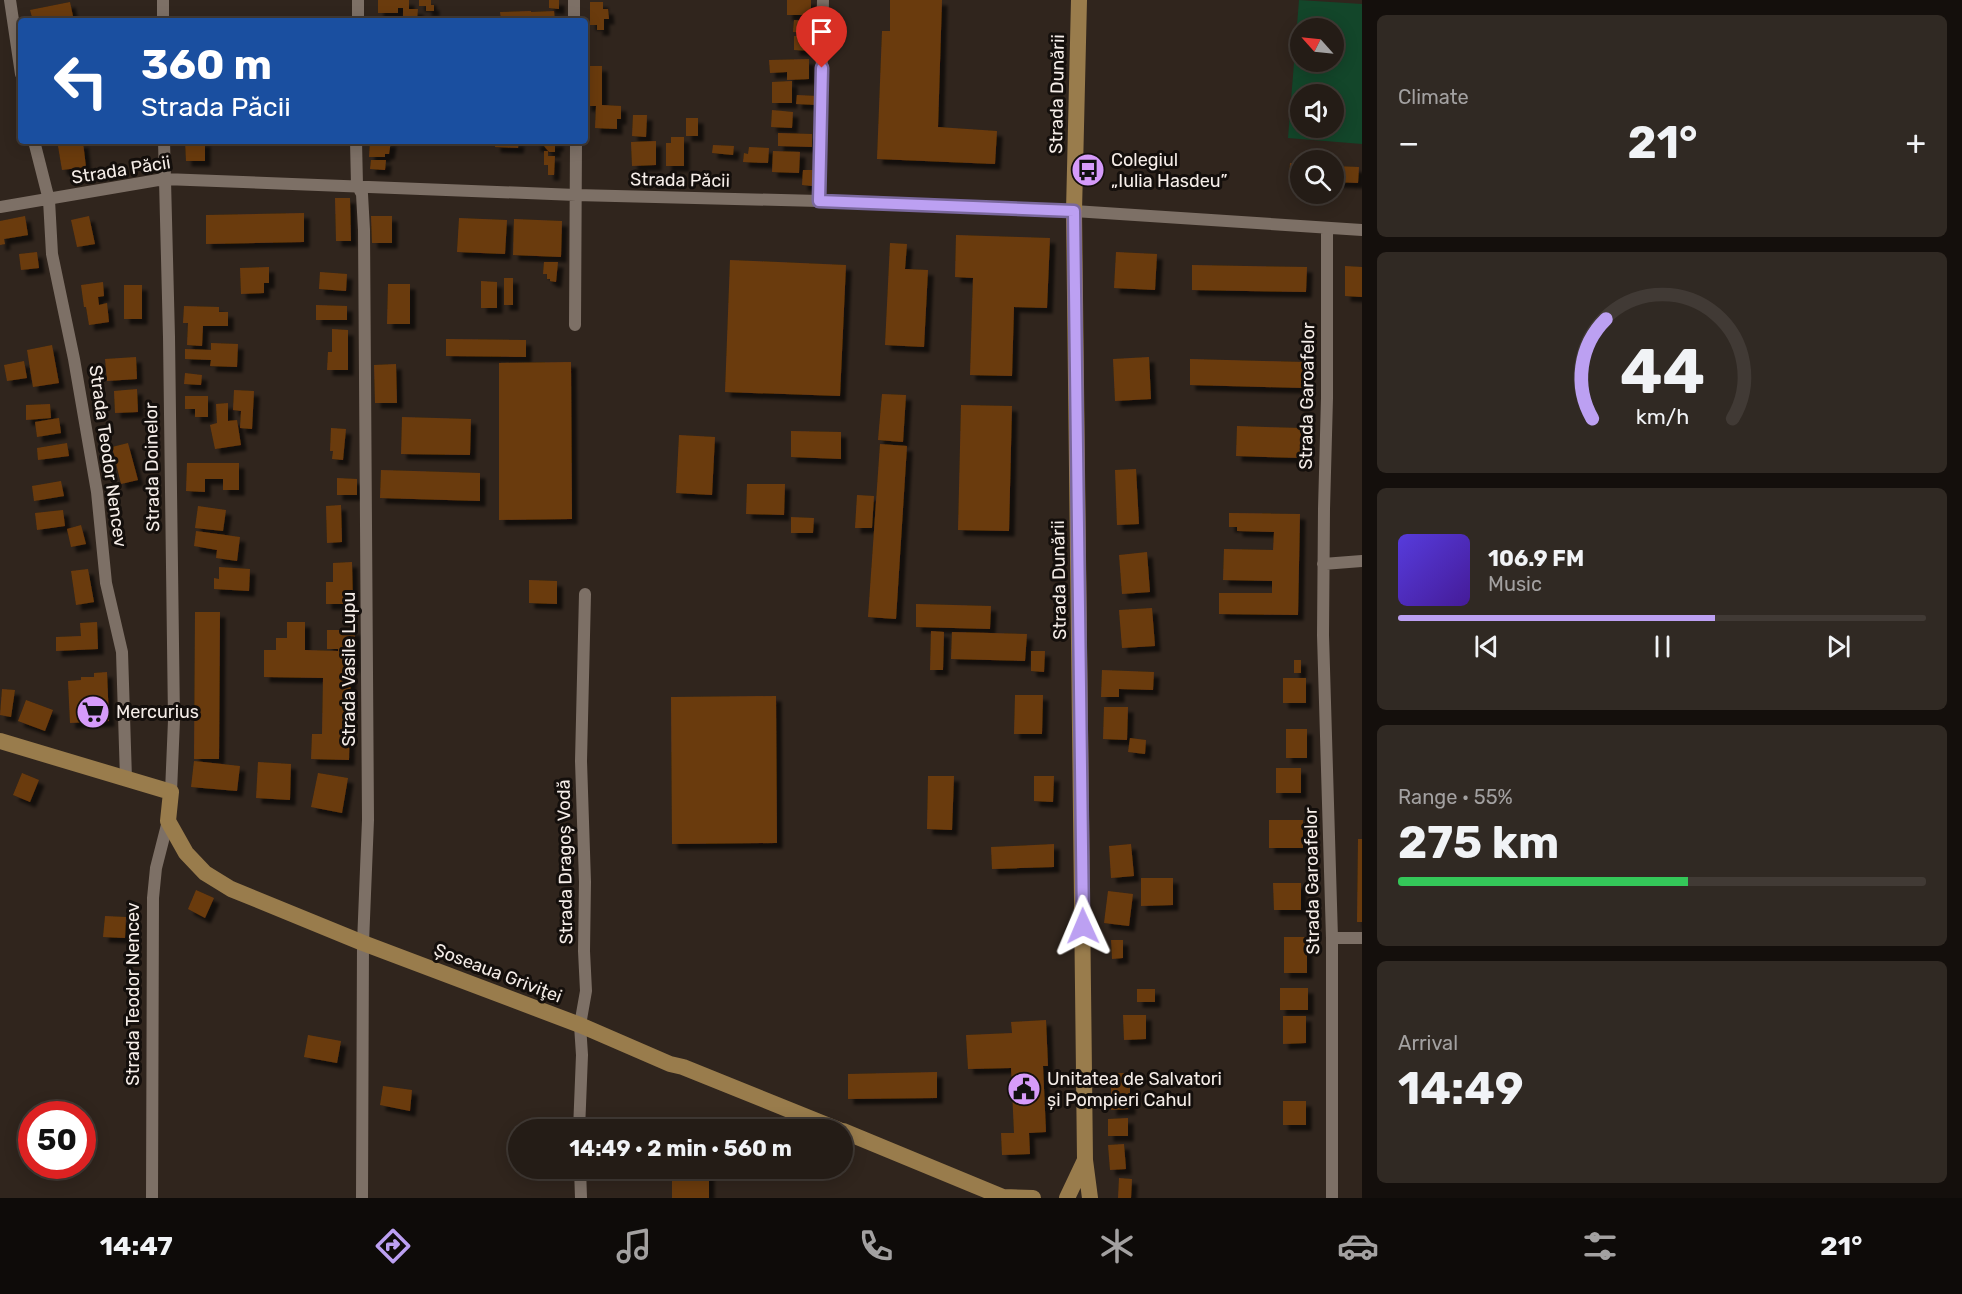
<!DOCTYPE html>
<meta charset="utf-8">
<style>
:root{--surface:#241c16;--page:#302923;--text:#f1f3f6;--muted:#a3a1a1;--line:#413a35;--accent:#bca0f2}
body{margin:0;font-family:Rubik,sans-serif;background:var(--page);color:var(--text);height:100vh;display:flex;flex-direction:column;font-size:22px;white-space:nowrap}
*{box-sizing:border-box;margin:0}
p{font-size:20px;color:var(--muted)}
.icon{flex:none;width:33px;height:33px;fill:none;stroke:currentColor;stroke-width:2;stroke-linecap:round;stroke-linejoin:round}
.map{position:relative;flex:1;overflow:hidden}
.sheet{display:flex;flex-direction:column;gap:15px;padding:15px;background:#140f0c;width:600px}
.sheet>*{flex:none}
.hud{position:absolute;left:18px;top:18px;width:570px;height:126px;border-radius:6px;box-shadow:0 3px 15px #0003,0 0 0 2px var(--line);background:#1a4fa0;color:#fff;overflow:hidden}
.needle{width:39px;rotate:297deg}
.tools{position:absolute;left:1290px;top:18px;display:grid;gap:12px}
.tools a{display:grid;place-items:center;width:54px;height:54px;border-radius:50%;background:var(--surface);box-shadow:0 3px 15px #0003,0 0 0 2px var(--line);font-size:30px}
.speed{position:absolute;left:18px;top:1101px;display:flex;gap:12px;font-size:30px;font-weight:700;text-align:center}
.speed>*{display:grid;place-content:center;width:78px;height:78px;border-radius:50%;background:var(--surface);box-shadow:0 3px 15px #0003,0 0 0 2px var(--line);line-height:1}
.speed .limit{border:9px solid #d22;background:#fff;color:#111}
.pin{position:absolute;display:grid;place-items:center;width:51px;height:51px;color:#fff;margin:-62px -26px;border-radius:50% 50% 50% 0;rotate:-45deg;box-shadow:0 0 6px #0007}
.pin .icon{rotate:45deg}
.me{position:absolute;width:66px;margin:-33px;rotate:359deg;stroke-linejoin:round;filter:drop-shadow(0 0 4px #0008)}
.turn{display:flex;align-items:center;gap:21px;height:126px;padding:0 24px;font-size:27px}
.turn .icon{width:78px;height:78px;stroke-width:2.5}
.turn b{display:block;font-size:42px;line-height:51px}
.big{font-size:45px;font-weight:700;line-height:1.1}
.sheet .tile{flex:1;display:flex;flex-direction:column;justify-content:center;gap:9px;min-width:0;padding:0 21px;border-radius:9px;background:var(--page)}
.sheet .dial{align-items:center;gap:0}
.dial svg{height:156px;overflow:visible;fill:none;stroke:var(--line);stroke-width:7;stroke-linecap:round;text-anchor:middle}
.dial text{fill:var(--text);stroke:none}
.song{display:flex;align-items:center;gap:18px}
.cover{width:72px;height:72px;border-radius:9px;background:linear-gradient(135deg,hsl(250 70% 55%),hsl(260 70% 35%))}
.played{height:6px;border-radius:3px;background:linear-gradient(90deg,var(--accent) 60%,var(--line) 60%)}
.keys{display:flex;justify-content:space-around;direction:ltr}
.heat{display:flex;justify-content:space-between;align-items:center;font-size:33px;direction:ltr}
.charge{height:9px;border-radius:4px;background:linear-gradient(90deg,#34c759 55%,var(--line) 0)}
.trip{position:absolute;left:508px;top:1119px;width:345px;height:60px;border-radius:30px;background:var(--surface);box-shadow:0 3px 15px #0003,0 0 0 2px var(--line);font-weight:700;line-height:60px;text-align:center}
.menu{display:flex;height:96px;justify-content:space-around;align-items:center;background:#0e0b09;color:var(--muted)}
.menu .icon{width:42px;height:42px}
.menu .on{color:var(--accent)}
.menu b{font-size:27px;color:var(--text)}
main{display:flex;flex:1;min-height:0}
.map>svg:first-child{display:block}
.green{fill:#13462a;fill-rule:evenodd}
.building{fill:#6b3a0b;filter:url(#shadow)}
.lines{fill:none;stroke-linecap:round;stroke-linejoin:round}
.street{stroke:#7d7066;stroke-width:12}
.secondary{stroke:#997c4c;stroke-width:16}
.route-casing{stroke:#7a689d;stroke-width:15}
.route{stroke:#bca0f2;stroke-width:10}
.labels{text-anchor:middle;dominant-baseline:central;stroke-width:6;stroke-linejoin:round;paint-order:stroke}
.street-label{font-size:18px;fill:#f5ede8;stroke:#140f0c}
.poi-label{font-size:18px;fill:#f5ede8;stroke:#140f0c;text-anchor:start}
</style>
<main>
<div class="map">
<svg width="1362" height="1198" viewBox="0 0 1362 1198">
<defs>
<filter id="shadow"><feDropShadow dx="5.5" dy="5.5" stdDeviation="1.5" flood-color="#0009"/></filter>
</defs>
<rect width="100%" height="100%" fill="#30251d"/>
<!-- green -->
<path class="green" d="M1299 0 1362 4V144L1288 138ZM1300 28H1334V62H1300ZM1300 94H1334V128H1300Z"/>
<!-- building -->
<path class="building" d="M378 0H409V9H418L417 19 403 18V8H398V13H378Z
M419 0H431V5H434V11H426V6H419Z
M549 0H559V9L549 8Z
M787 0H811V15H787Z
M890 0H942L938 127 997 131 995 164 877 159 882 31H890Z
M70 2 74 21H33L30 10Z
M590 2H603V9H608L609 19H604V30H597V25H590Z
M531 11V12L554 11 555 21H524V18L501 20 500 12Z
M794 20 811 21 810 33 793 32Z
M794 36H813L812 51 794 50Z
M809 59V79L787 80V72L770 73 769 60Z
M585 66H602V105L621 106V119H617V129L595 128 596 106H586Z
M792 81V103H772V82Z
M797 95 818 96V105L796 104Z
M772 110 793 112 792 128 771 127Z
M633 115H647L646 137 632 136Z
M686 118H698V136H686Z
M778 133 812 134V147L778 146Z
M671 137H684V166H666V143H671Z
M185 141H205V161H186Z
M370 141H391L389 154H385V157H369Z
M495 141H519L518 148 495 147Z
M535 141H558V146H555V152H549L544 146H535Z
M656 141V165L632 166 631 142Z
M83 142 86 167 62 170 58 146Z
M713 145 734 146 733 155 712 153Z
M749 147 769 148 768 163 743 162 744 153 748 154Z
M544 151H548V156H555L554 175H548V165H544Z
M773 151 800 152 799 173 772 172Z
M371 160H386L385 170 370 169Z
M1290 163 1300 164V180L1289 179Z
M1334 166 1359 167 1358 183 1334 182Z
M803 170H813L812 186 802 185Z
M335 198H350L351 241H336Z
M304 213V242L206 244V215Z
M25 216 28 235 4 239 5 244 0 245V221Z
M89 216 95 244 77 247 71 220Z
M371 216H392V243H372Z
M459 218 507 220 505 254 457 252Z
M514 219 562 221 561 257 513 255Z
M956 235 1050 238 1047 308 1014 307 1012 376 970 375 973 278 955 277Z
M890 243 907 244 905 269 928 270 924 347 885 345Z
M37 252 39 268 21 270 19 254Z
M1116 252 1157 254 1155 290 1114 288Z
M730 260 846 265 840 396 725 392Z
M544 262H558L556 282 550 281V279H547V274H543Z
M1192 265 1307 267 1306 292 1192 290Z
M1345 266 1362 267V297L1345 296Z
M269 267V283H264V293L241 294 240 268Z
M320 272 347 274 346 291 319 289Z
M504 278H513V305H504Z
M481 281 497 282V308H481Z
M103 282 104 296 98 297 99 305 107 303 109 322 89 325 86 307H84L81 285Z
M388 284H410V324H387Z
M124 285H142V319H124Z
M316 305 347 306V320H316Z
M184 306 219 307V312H228V326H203L202 346 187 345 188 323H183Z
M332 329 348 330V370H327L328 352H332Z
M446 339 526 340V357L446 356Z
M211 343 238 344 237 367 210 366 211 360 185 359V349L211 350Z
M52 345 59 383 33 387 27 350Z
M136 357 137 379 107 381 105 359Z
M1149 357 1151 399 1115 401 1113 359Z
M1190 359 1304 362 1303 388 1190 385Z
M24 361 27 378 7 381 4 365Z
M571 362 572 519 499 520V363Z
M396 364 397 403H375L374 365Z
M185 373 202 375 201 385 184 384Z
M137 389 138 412 115 413 114 391Z
M234 390 254 391 252 429 240 428 241 411 233 410Z
M882 394 906 395 903 442 878 440Z
M185 396H208V417H195V409H185Z
M228 403V421L237 420 241 445 215 449 210 425 217 423 216 404Z
M50 404 51 418 26 420V405Z
M961 405 1012 406 1009 531 958 530Z
M402 417 471 419 470 455 401 454Z
M59 418 61 433 37 437 35 422Z
M1237 426 1301 428 1300 458 1236 456Z
M331 428 346 429 343 460 332 459 333 451H330Z
M791 431 841 432V459L791 457Z
M679 435 715 437 712 495 676 493Z
M67 443 69 456 38 460 37 448Z
M128 443 138 480 121 484 112 447Z
M880 444 907 446 896 619 868 617Z
M187 463H239V490H223V479H205V492L186 491Z
M1136 469 1139 524 1117 525 1115 470Z
M381 470 480 473V501L380 498Z
M337 478 357 479V495H337Z
M61 481 64 496 34 501 32 486Z
M747 484H785L784 515 746 514Z
M857 495 874 496 872 528H855Z
M341 505 342 542 327 543 326 506Z
M198 506 226 510 223 531 195 528Z
M63 510 65 526 37 530 35 513Z
M1229 513 1300 514 1298 615 1219 614V593H1272V581L1223 580 1224 549 1273 550 1274 532 1237 531V527H1229Z
M791 517 814 518 813 533H791Z
M81 525 86 544 71 547 67 529Z
M196 531 240 537 237 561 216 558 217 550 194 546Z
M1147 552 1150 592 1122 594 1119 555Z
M352 562 353 604H326V582H333V563Z
M219 567 250 569 249 591 214 589V578L219 579Z
M88 569 94 602 76 605 71 571Z
M529 580 557 581V604L529 603Z
M916 604 991 606 990 629 916 627Z
M1152 608 1155 646 1122 648 1119 610Z
M195 612H220L219 759H194Z
M97 622 98 649 56 651V637L81 636 80 623Z
M287 622H305V650L338 651V649H327V630H355L354 668 351 667 349 760 311 759 312 734H322L323 678 264 677V650H276V638H287Z
M931 631 944 632 943 670H930Z
M952 632 1027 634 1025 661 951 659Z
M1031 651H1045L1044 672 1031 671Z
M1294 660H1301V673H1294Z
M1102 670 1154 672 1153 690 1119 689V697H1101Z
M107 672 109 721 70 723 68 681 81 680V677H94V673Z
M1283 678H1306V703H1283Z
M2 689 15 690 11 717 0 715Z
M1015 695H1043L1042 734H1014Z
M776 696 777 843 672 844 671 697Z
M26 700 53 710 45 731 18 721Z
M1104 707H1128L1127 740 1103 739Z
M1286 729H1307V758H1286Z
M1130 738 1146 740 1145 754 1128 752Z
M194 761 240 766 237 791 191 787Z
M258 762 291 764 290 800 256 798Z
M1276 768H1301V793H1276Z
M22 773 39 780 30 802 13 795Z
M318 773 348 778 342 813 311 807Z
M928 776H954L952 830 927 829Z
M1034 776H1054L1053 802 1034 801Z
M1269 820H1303V848H1269Z
M1358 839H1362V922H1357Z
M1054 844V867L992 869 991 847Z
M1131 844 1134 876 1111 878 1109 846Z
M1141 878H1173V905L1141 906Z
M1273 883H1301V910H1274Z
M196 890 214 898 205 918 188 909Z
M1108 891 1133 894 1129 926 1104 923Z
M105 916 126 917 125 938 103 937Z
M1284 937H1307V973H1284Z
M1111 940H1123V958L1112 959Z
M1280 988H1308V1010H1280Z
M1137 989H1155V1002H1137Z
M1123 1015H1146V1039L1124 1040Z
M1283 1016H1306V1043L1283 1044Z
M1046 1020 1048 1066H1043L1046 1132 1029 1133 1030 1154 1002 1155 1001 1133H1014L1011 1068 968 1069 966 1035 1012 1033 1011 1022Z
M308 1035 341 1041 337 1063 304 1057Z
M937 1072V1098L848 1099V1074Z
M1111 1073H1130V1109L1111 1110Z
M383 1086 412 1090 410 1111 380 1105Z
M1283 1101H1306V1125H1283Z
M1128 1118V1136H1108V1119Z
M1124 1144 1126 1169 1110 1170 1108 1145Z
M672 1168H709V1198H672Z
M1119 1178 1132 1179 1131 1198H1118Z"/>
<g class="lines">
<!-- street -->
<path class="street" d="M10 0 21 74
M163 0V21
M574 0V21
M358 21V0
M34 141 49 200 52 254 74 359 97 492 106 583 122 652 126 779
M164 141 169 337 174 720 171 792
M356 141 357 185 362 194 364 230 368 820 363 943 362 1198
M819 201 823 0
M0 207 164 179 576 195 819 201 1074 211 1362 230
M1327 229V398L1324 509 1323 635 1332 938V1198
M575 325 576 141
M1323 564 1362 561
M1332 938H1362
M579 1130 582 1055 580 1025 586 991 584 951 585 882 581 761 585 594
M580 1168 581 1198
M152 1198 153 898 156 868 168 821"/>
<!-- secondary -->
<path class="secondary" d="M1079 0 1074 211 1085 1160 1090 1198
M0 741 171 792 168 821 186 853 205 873 231 889 363 943 580 1025 670 1064 683 1067 839 1130
M843 1131 1005 1198
M1004 1197 1033 1198
M1067 1198 1085 1160"/>
</g>
<g class="lines">
<defs>
<path id="route" d="M822 68 819 201 1074 211 1083 926"/>
</defs>
<!-- route casing -->
<use href="#route" class="route-casing"/>
<!-- route -->
<use href="#route" class="route"/>
</g>
<!-- icons -->
<defs>
<symbol id="bus-disc" viewBox="-11 -11 22 22"><circle r="9.5" fill="#d69bfa" stroke="#140f0c"/><path d="M-5-6H5V4H4V6H2V4H-2V6H-4V4H-5ZM-3.5-4V0h7V-4ZM-3.5 1.2v1.5H-2V1.2ZM2 1.2v1.5H3.5V1.2Z" fill="#111"/></symbol>
<symbol id="supermarket-disc" viewBox="-11 -11 22 22"><circle r="9.5" fill="#d69bfa" stroke="#140f0c"/><path d="M-6-5.5h2.5l.6 2H6L4.5 2H-2.5L-4.4-4H-6ZM-1.5 3.2a1.3 1.3 0 1 0 .1 0ZM3 3.2a1.3 1.3 0 1 0 .1 0Z" fill="#111"/></symbol>
<symbol id="civic-disc" viewBox="-11 -11 22 22"><circle r="9.5" fill="#d69bfa" stroke="#140f0c"/><path d="M-.6-6.5H3V-4.5H.6V-3L4-1V1h2V6H-6V1h2V-1L-.6-3ZM-1.2 2.5V6h2.4V2.5Z" fill="#111"/></symbol>
</defs>
<g fill-rule="evenodd">
<use href="#bus-disc" x="1069" y="151" width="38" height="38"/>
<use href="#supermarket-disc" x="74" y="693" width="38" height="38"/>
<use href="#civic-disc" x="1005" y="1070" width="38" height="38"/>
</g>
<g class="labels">
<!-- street labels -->
<g class="street-label">
<text transform="translate(1057 94) rotate(-89)">Strada Dunării</text>
<text transform="translate(121 170) rotate(-9)">Strada Păcii</text>
<text transform="translate(680 180) rotate(1)">Strada Păcii</text>
<text transform="translate(1307 396) rotate(-89)">Strada Garoafelor</text>
<text transform="translate(108 456) rotate(82)">Strada Teodor Nencev</text>
<text transform="translate(152 467) rotate(-91)">Strada Doinelor</text>
<text transform="translate(1059 580) rotate(-91)">Strada Dunării</text>
<text transform="translate(349 669) rotate(-90)">Strada Vasile Lupu</text>
<text transform="translate(565 862) rotate(-91)">Strada Dragoș Vodă</text>
<text transform="translate(1312 881) rotate(-91)">Strada Garoafelor</text>
<text transform="translate(498 973) rotate(21)">Șoseaua Griviţei</text>
<text transform="translate(133 994) rotate(-90)">Strada Teodor Nencev</text>
</g>
<!-- poi labels -->
<g class="poi-label">
<text x="1111" y="160">Colegiul<tspan x="1111" dy="21">„Iulia Hasdeu”</tspan></text>
<text x="116" y="712">Mercurius</text>
<text x="1047" y="1079">Unitatea de Salvatori<tspan x="1047" dy="21">și Pompieri Cahul</tspan></text>
</g>
</g>
</svg>
<div class="tools">
<a><svg class="needle" viewBox="-14 -14 28 28"><path d="M0-13l5 13h-10z" fill="#e53935"/><path d="M0 13l5-13h-10z" fill="#a3a1a1"/></svg></a>
<a><svg class="icon" aria-label="sound" viewBox="0 0 24 24"><path d="M4 9h4l5-4v14l-5-4H4zM17 9q2 3 0 6"/></svg></a>
<a><svg class="icon" aria-label="search" viewBox="0 0 24 24"><circle cx="10" cy="10" r="6"/><path d="M15 15l6 6"/></svg></a>
</div>
<div class="speed"><div class="limit">50</div></div>
<div class="pin" style="left:822px;top:68px;background:#d93025"><svg class="icon" aria-label="arrive" viewBox="0 0 24 24"><path d="M6 21V4h12l-3 4 3 4H6"/></svg></div>
<svg class="me" style="left:1083px;top:926px" viewBox="-20 -20 40 40"><path d="M0-17L14 15 0 8-14 15z" fill="#bca0f2" stroke="#fff" stroke-width="4"/></svg>
<div class="trip">14:49 · 2 min · 560 m</div>
<div class="hud">
<div class="turn"><svg class="icon" aria-label="left" viewBox="0 0 24 24"><path d="M17 20v-9H6M10 6l-5 5 5 5"/></svg><div><b>360 m</b>Strada Păcii</div></div>
</div>
</div>
<section class="sheet">
<div class="tile"><p>Climate</p>
<div class="heat"><a>−</a><b class="big">21°</b><a>+</a></div>
</div>
<div class="tile dial"><svg viewBox="0 0 100 80">
<path d="M14 69A42 42 0 1 1 86 69"/>
<path d="M14 69A42 42 0 0 1 21 18" stroke="#bca0f2"/>
<text x="50" y="56" font-size="32" font-weight="700">44</text>
<text x="50" y="72" font-size="11">km/h</text>
</svg></div>
<div class="tile">
<div class="song"><i class="cover"></i><div><b>106.9 FM</b><p>Music</p></div></div>
<div class="played"></div>
<div class="keys"><svg class="icon" aria-label="previous" viewBox="0 0 24 24"><path d="M18 5L8 12l10 7zM5 5v14"/></svg><svg class="icon" aria-label="pause" viewBox="0 0 24 24"><path d="M8 5v14M16 5v14"/></svg><svg class="icon" aria-label="next" viewBox="0 0 24 24"><path d="M6 5l10 7-10 7zM19 5v14"/></svg></div>
</div>
<div class="tile"><p>Range · 55%</p><b class="big">275 km</b><div class="charge"></div></div>
<div class="tile"><p>Arrival</p><b class="big">14:49</b></div>
</section>
</main>
<nav class="menu">
<b>14:47</b>
<svg class="icon on" aria-label="directions" viewBox="0 0 24 24"><path d="M12 3l9 9-9 9-9-9zM9 14v-3h6M13 9l2 2-2 2"/></svg>
<svg class="icon" aria-label="music" viewBox="0 0 24 24"><path d="M9 18V5l10-2v13"/><circle cx="6" cy="18" r="3"/><circle cx="16" cy="16" r="3"/></svg>
<svg class="icon" aria-label="phone" viewBox="0 0 24 24"><path d="M5 4h4l2 5-3 2q2 4 5 5l2-3 5 2v4C11 20 4 13 5 4z"/></svg>
<svg class="icon" aria-label="climate" viewBox="0 0 24 24"><path d="M12 3v18M4 7l16 10M4 17L20 7"/></svg>
<svg class="icon" aria-label="car" viewBox="0 0 24 24"><path d="M5 17H2v-5l4-1 3-4h7l3 4 3 1v5h-3M9 17h6M6 11h13"/><circle cx="7" cy="17" r="2"/><circle cx="17" cy="17" r="2"/></svg>
<svg class="icon" aria-label="filters" viewBox="0 0 24 24"><path d="M4 7h16M4 17h16"/><circle cx="9" cy="7" r="2"/><circle cx="15" cy="17" r="2"/></svg>
<b>21°</b>
</nav>
